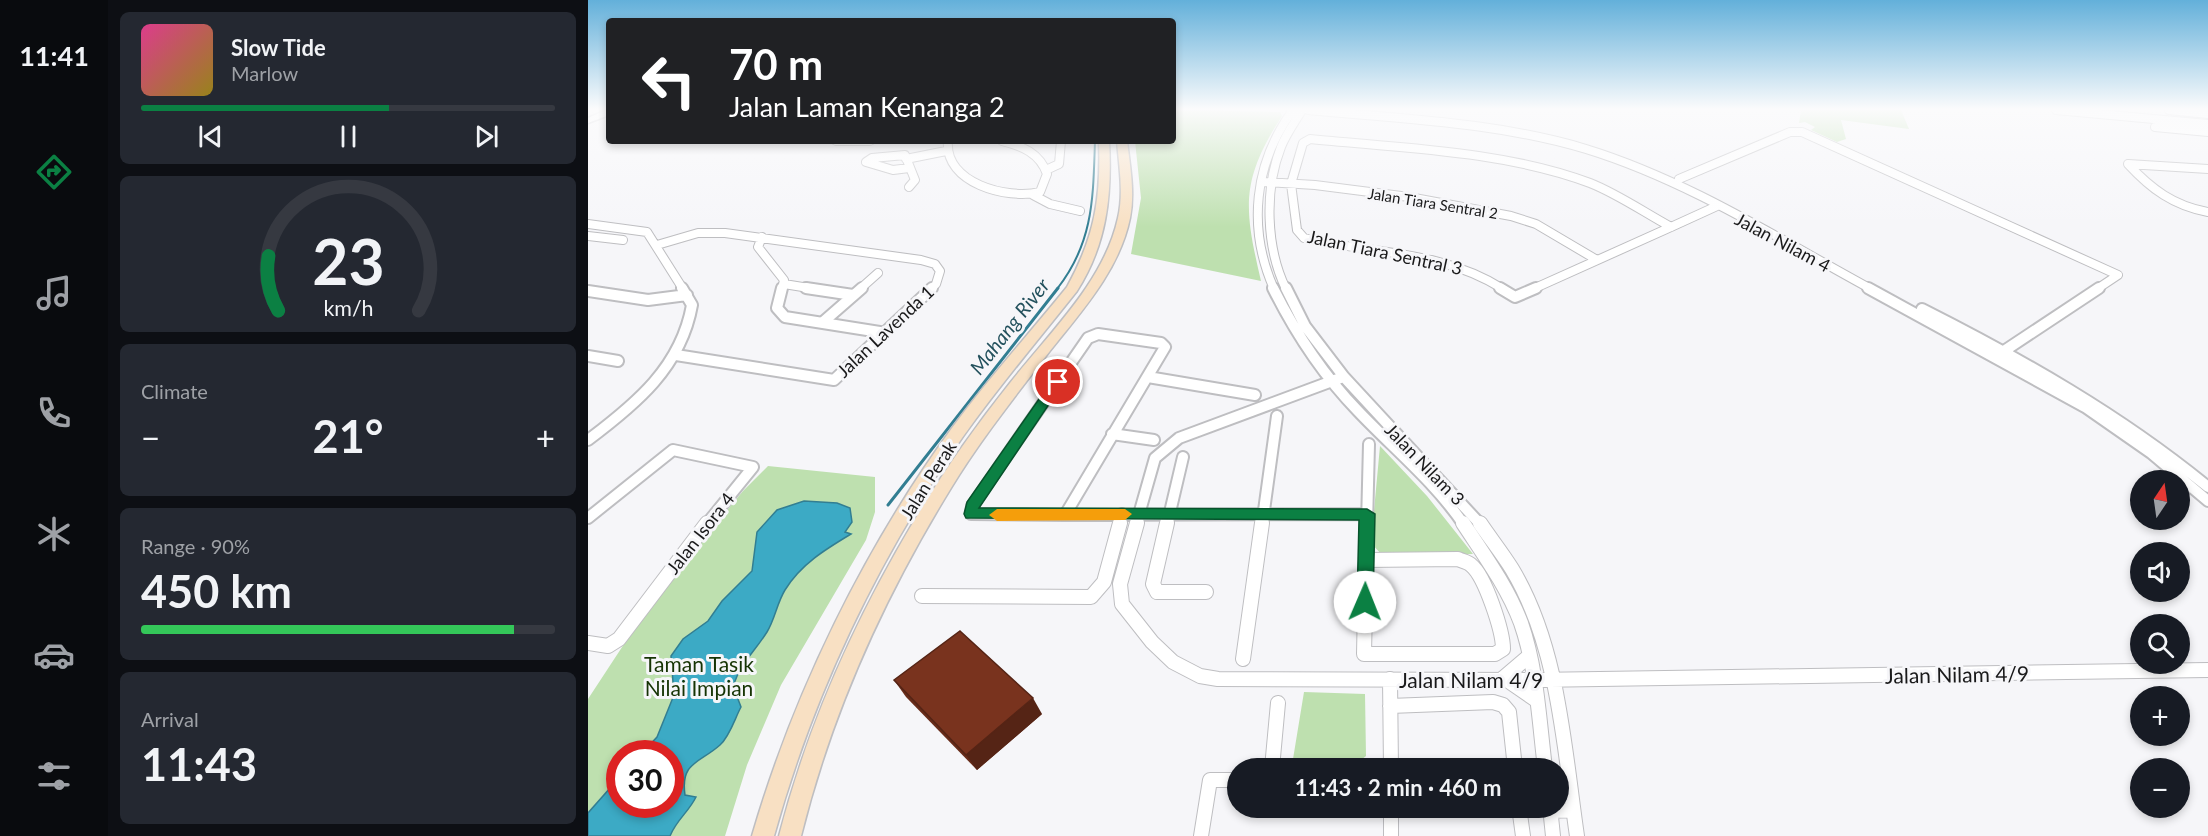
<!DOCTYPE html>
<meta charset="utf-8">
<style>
:root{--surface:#171b24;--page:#242831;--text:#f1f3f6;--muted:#9ea1a6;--line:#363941;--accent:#0b8043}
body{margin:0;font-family:Lato,sans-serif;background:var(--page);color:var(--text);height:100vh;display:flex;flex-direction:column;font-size:22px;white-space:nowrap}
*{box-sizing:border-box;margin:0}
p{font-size:20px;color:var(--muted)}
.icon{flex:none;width:33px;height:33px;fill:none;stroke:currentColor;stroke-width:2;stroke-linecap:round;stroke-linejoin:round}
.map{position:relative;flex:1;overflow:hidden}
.details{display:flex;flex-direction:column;gap:12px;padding:12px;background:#0d0f14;width:480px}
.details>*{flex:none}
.guide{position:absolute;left:18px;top:18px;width:570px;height:126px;border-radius:6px;box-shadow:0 3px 9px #0003;background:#202124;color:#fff;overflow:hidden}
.needle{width:39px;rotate:13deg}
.buttons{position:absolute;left:1542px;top:470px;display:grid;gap:12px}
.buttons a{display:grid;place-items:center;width:60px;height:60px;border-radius:50%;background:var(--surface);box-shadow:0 3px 9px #0003;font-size:30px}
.speed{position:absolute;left:18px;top:740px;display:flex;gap:12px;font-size:30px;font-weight:700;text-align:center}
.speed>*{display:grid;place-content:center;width:78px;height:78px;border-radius:50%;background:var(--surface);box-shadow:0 3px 9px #0003;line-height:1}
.speed .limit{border:9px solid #d22;background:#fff;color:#111}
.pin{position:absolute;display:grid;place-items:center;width:51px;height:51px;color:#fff;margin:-26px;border:3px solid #fff;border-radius:50%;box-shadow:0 2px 6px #0007}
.me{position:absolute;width:66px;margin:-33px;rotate:1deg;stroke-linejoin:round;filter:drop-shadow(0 0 4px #0008)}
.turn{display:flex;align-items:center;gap:21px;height:126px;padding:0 24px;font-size:27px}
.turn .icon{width:78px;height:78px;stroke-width:2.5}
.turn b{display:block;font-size:42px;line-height:51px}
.big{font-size:45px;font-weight:700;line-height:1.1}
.details .tile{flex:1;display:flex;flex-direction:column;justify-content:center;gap:9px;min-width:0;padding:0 21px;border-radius:9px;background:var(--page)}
.details .dial{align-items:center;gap:0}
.dial svg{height:156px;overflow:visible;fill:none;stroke:var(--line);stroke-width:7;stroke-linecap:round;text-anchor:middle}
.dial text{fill:var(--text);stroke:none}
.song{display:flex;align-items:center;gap:18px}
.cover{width:72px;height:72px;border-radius:9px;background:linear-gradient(135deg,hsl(330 70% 55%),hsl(50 70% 35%))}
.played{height:6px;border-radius:3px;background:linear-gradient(90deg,var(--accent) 60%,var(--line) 60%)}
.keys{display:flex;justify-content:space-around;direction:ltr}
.heat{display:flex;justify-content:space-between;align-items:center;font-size:33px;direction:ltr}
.charge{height:9px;border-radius:4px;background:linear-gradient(90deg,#34c759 90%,var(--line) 0)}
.trip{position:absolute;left:639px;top:758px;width:342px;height:60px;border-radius:30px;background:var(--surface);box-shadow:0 3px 9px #0003;font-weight:700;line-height:60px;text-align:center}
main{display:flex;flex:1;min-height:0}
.tab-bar{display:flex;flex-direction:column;width:108px;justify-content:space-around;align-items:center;background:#090b0e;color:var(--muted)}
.tab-bar .icon{width:42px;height:42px}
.tab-bar .active{color:var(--accent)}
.tab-bar b{font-size:27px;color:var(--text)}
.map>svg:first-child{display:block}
.green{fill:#bee0af;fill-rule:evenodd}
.water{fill:#3caac5;stroke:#327e92;stroke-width:1.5}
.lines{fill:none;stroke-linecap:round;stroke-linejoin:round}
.stream-far1{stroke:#327e92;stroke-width:2}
.stream{stroke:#327e92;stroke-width:3}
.minor-far2-casing{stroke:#bebec1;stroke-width:10}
.minor-far1-casing{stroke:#bebec1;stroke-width:14}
.minor-casing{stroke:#bebec1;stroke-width:16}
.tertiary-casing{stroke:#bebec1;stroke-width:3}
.secondary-casing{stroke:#bebec1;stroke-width:3}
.minor-far2{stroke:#fff;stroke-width:8}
.minor-far1{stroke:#fff;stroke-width:10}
.minor{stroke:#fff;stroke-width:14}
.tertiary{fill:#fff;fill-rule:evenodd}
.secondary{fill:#f8e0c3;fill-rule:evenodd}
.wall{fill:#682c1a}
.shaded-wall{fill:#552415}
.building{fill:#79331e;stroke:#552415;stroke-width:1.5}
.route{fill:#0b8043;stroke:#07532c;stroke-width:1.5}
.slow{fill:#f59e0b}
.labels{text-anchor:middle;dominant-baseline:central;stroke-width:6;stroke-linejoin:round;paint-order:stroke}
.far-street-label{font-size:15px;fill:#19191a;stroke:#f6f6f9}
.street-label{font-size:18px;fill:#19191a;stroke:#f6f6f9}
.water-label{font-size:20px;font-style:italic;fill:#23515d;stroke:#f6f6f9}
.near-park-label{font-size:21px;fill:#163404;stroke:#f6f6f9}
.near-street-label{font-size:21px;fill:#19191a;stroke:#f6f6f9}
</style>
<main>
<nav class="tab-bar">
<b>11:41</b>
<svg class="icon active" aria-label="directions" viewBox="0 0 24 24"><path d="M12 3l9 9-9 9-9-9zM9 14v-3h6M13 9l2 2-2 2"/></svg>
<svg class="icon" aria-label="music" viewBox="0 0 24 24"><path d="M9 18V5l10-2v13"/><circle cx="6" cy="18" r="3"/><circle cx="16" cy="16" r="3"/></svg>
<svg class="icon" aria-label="phone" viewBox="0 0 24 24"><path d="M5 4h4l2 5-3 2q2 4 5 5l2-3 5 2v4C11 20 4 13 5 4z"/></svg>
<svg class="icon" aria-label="climate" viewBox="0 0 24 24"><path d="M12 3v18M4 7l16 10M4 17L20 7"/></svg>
<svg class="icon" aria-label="car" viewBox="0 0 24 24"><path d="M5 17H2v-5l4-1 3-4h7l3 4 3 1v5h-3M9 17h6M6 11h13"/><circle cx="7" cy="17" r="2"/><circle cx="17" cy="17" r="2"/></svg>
<svg class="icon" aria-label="filters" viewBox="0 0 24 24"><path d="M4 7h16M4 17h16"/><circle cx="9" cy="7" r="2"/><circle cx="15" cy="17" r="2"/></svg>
</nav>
<section class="details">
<div class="tile">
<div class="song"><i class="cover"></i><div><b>Slow Tide</b><p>Marlow</p></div></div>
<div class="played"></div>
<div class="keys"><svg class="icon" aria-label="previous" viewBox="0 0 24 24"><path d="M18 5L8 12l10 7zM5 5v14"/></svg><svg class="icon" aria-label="pause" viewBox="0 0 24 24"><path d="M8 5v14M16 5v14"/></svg><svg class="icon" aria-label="next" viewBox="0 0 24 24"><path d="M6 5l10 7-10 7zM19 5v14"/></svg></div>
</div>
<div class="tile dial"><svg viewBox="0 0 100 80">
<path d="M14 69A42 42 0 1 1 86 69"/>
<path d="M14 69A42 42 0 0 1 9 41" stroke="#0b8043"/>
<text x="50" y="56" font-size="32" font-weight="700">23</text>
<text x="50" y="72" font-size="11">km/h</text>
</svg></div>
<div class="tile"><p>Climate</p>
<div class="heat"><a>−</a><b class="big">21°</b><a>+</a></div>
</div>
<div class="tile"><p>Range · 90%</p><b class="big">450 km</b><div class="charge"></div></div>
<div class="tile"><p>Arrival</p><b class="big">11:43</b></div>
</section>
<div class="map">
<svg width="1620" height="836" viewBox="0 0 1620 836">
<rect width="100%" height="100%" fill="#f6f6f9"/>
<!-- green -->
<path class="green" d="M585 110 692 112 694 116C652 181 656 208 673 281L543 254 553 198 547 141H585Z
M1213 110H1313L1321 129 1253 120 1258 139 1249 142 1223 130 1227 127 1217 122 1211 123Z
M792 446 839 496 885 554 794 555 783 543Z
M180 466 287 477V512L278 540 193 685 159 765 137 836H0V699L40 638 129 522 155 491ZM32 753H82V804H32Z
M716 692 777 694 778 756 773 760 705 759Z"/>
<!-- water -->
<path class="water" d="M216 501 249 503 262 508 264 522 257 532 263 534C238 549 213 564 197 590 189 603 187 619 179 632 165 654 154 661 145 686L153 707C147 718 142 736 132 745 112 763 92 762 97 795L108 797C100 813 89 819 82 836H0V813L31 778 32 804H82V753H54L69 737 86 695 83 656 95 639 120 621 134 601 164 571 169 532 189 510Z"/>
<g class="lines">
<!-- stream-far1 -->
<path class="stream-far1" d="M469 289C506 242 505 197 507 141"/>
<!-- stream -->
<path class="stream" d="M300 505 470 288"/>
<defs>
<path id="minor-far2" d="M720 110C812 119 909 122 998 149 1099 180 1191 239 1283 289
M1468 110 1620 124
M1581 110 1620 114
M1567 127 1620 132
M248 141H282
M360 141C356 183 419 200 452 192L459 174C452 153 434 146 414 141
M318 159 358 151
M321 168 305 170 278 162 284 158 317 155 327 180 321 187
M1620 169 1540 164C1563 189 1586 206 1620 212
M458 170 471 164 473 141
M1091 179 1202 132H1214L1530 275 1509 289
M676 182 727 185 821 197 923 216 948 224 1009 260
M445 195 462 204 492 211
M0 224 59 232 95 289
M1083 227 1129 206
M0 236 35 240
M174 237 170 247 196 280 194 289
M69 245 110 233H137L333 260 347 264 352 271 348 284 343 289
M196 284 227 289
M272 289 290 273
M686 289C659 228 666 163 705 110
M698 289C678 248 676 190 693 147 698 134 707 122 714 110
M915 289C854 250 783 254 716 238L709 230 703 184 715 143 722 139C812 148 918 151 1002 183 1030 194 1057 213 1083 227
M945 289 1083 227"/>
<path id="minor-far1" d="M194 288 189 308 197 317 298 333
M218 288 265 295
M685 288C708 334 734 374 770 411 805 448 847 482 876 525
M698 288 717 326 756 377 893 525
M912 288 927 297 948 288
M1280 288 1497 407 1563 453 1620 501
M0 291 60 300 99 295
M1334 309C1435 360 1532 415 1620 487
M235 322 274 288
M510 334 573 343 577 347 477 515 383 514 384 506 500 338Z
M1416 351 1511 288
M88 355 246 380 344 288
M0 356 30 361
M560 377 667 395
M524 434 566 440
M0 440C48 404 93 367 104 305L94 288
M477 515 779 514
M0 518 85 450 165 467 118 525
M531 525 534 514
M548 525 567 458 591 438 755 377
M579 525 595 457
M674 525 689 416
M779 525 781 444"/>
<path id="minor" d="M549 523 532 584 534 604 564 642 585 662 612 676 630 679 946 680 1620 670
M579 523 565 584 569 592H618
M875 523C896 555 919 586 933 623 949 669 951 720 957 768
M892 523C902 538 914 553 924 569 971 647 976 748 989 836
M870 559C874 561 880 562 883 565 897 576 915 631 915 649L907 654H776L778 560Z
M778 560 779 523
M334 596 503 597 516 582 532 523
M0 643 20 646 31 639 119 523
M655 659 674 523
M802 679 803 768
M914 679 941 656
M919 680 948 700
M802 706 905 702 915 705 921 712 927 768
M684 768 690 703
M803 807V836
M931 807 935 836
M962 807 965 836
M962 811 985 810
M613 836 622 780H650"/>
<path id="tertiary" d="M18 110H21V115L0 123V118Z"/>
<path id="secondary" d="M511 141H521C524 195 519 244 489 291 451 339 410 387 374 438 290 558 225 695 186 836H164C206 692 276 549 364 428 400 379 441 334 479 287 507 236 513 198 511 141Z
M529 141H539C542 166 547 193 542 218 531 272 491 314 458 356 425 399 391 442 363 488 296 597 244 711 213 836H191C220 724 267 620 326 521 355 472 387 427 422 383 461 333 516 282 530 218 536 193 531 166 529 141Z"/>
</defs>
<!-- minor-far2 casing -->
<use href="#minor-far2" class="minor-far2-casing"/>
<!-- minor-far1 casing -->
<use href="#minor-far1" class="minor-far1-casing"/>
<!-- minor casing -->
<use href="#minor" class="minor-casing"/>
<!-- tertiary casing -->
<use href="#tertiary" class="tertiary-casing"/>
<!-- secondary casing -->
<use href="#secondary" class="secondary-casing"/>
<!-- minor-far2 -->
<use href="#minor-far2" class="minor-far2"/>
<!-- minor-far1 -->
<use href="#minor-far1" class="minor-far1"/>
<!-- minor -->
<use href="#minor" class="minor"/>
<!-- tertiary -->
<use href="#tertiary" class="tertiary"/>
<!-- secondary -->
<use href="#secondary" class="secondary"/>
</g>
<!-- wall -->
<path class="wall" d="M306 680 454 714 389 770 318 697Z"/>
<!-- shaded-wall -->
<path class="shaded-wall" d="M445 698 454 714 389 770 378 755Z"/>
<!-- building -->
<path class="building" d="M372 631 445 698 378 755 306 680Z"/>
<!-- sky -->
<linearGradient id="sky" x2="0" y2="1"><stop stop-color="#63b0da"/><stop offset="0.48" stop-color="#fbfbfc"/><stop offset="1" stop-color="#fbfbfc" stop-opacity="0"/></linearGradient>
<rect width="1620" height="227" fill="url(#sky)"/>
<!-- route -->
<path class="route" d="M470 377 476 382 391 508 779 509 787 514 785 602 783 607H771L769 602 771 520 378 518 376 514 379 502 465 379Z"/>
<!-- slow -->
<path class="slow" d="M409 509H537L544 514 537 520 409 521 401 515Z"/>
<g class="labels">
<!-- far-street labels -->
<g class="far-street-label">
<text transform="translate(845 203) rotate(9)">Jalan Tiara Sentral 2</text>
</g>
<!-- street labels -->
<g class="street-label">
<text transform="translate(1195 242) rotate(28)">Jalan Nilam 4</text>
<text transform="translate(797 252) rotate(12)">Jalan Tiara Sentral 3</text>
<text transform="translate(297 331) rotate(-43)">Jalan Lavenda 1</text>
<text transform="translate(837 464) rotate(46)">Jalan Nilam 3</text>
<text transform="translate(340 480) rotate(-58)">Jalan Perak</text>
<text transform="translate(112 533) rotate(-52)">Jalan Isora 4</text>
</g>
<!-- water labels -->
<g class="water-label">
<text transform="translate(421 326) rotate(-52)">Mahang River</text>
</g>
<!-- near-park labels -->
<g class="near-park-label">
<text x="111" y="663">Taman Tasik<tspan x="111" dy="24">Nilai Impian</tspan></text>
</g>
<!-- near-street labels -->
<g class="near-street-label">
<text transform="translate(1369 674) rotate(-1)">Jalan Nilam 4/9</text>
<text x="883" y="679">Jalan Nilam 4/9</text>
</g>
</g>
</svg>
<div class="buttons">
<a><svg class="needle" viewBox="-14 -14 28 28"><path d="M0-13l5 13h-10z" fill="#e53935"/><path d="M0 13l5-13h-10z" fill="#9ea1a6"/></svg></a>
<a><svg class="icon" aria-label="sound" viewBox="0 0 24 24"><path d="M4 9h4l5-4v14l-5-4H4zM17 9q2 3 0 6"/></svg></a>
<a><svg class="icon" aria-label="search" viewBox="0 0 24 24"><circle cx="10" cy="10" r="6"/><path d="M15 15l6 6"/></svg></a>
<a>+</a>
<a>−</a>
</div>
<div class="speed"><div class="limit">30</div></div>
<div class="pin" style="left:470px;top:382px;background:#d93025"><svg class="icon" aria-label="arrive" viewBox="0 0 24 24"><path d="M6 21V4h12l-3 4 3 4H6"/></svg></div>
<svg class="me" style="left:777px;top:602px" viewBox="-20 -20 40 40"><circle r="19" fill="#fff"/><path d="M0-13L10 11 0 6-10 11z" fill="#0b8043"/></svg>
<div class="trip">11:43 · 2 min · 460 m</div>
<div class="guide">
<div class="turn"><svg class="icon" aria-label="left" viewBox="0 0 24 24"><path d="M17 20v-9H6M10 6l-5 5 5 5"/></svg><div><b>70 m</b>Jalan Laman Kenanga 2</div></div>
</div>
</div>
</main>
